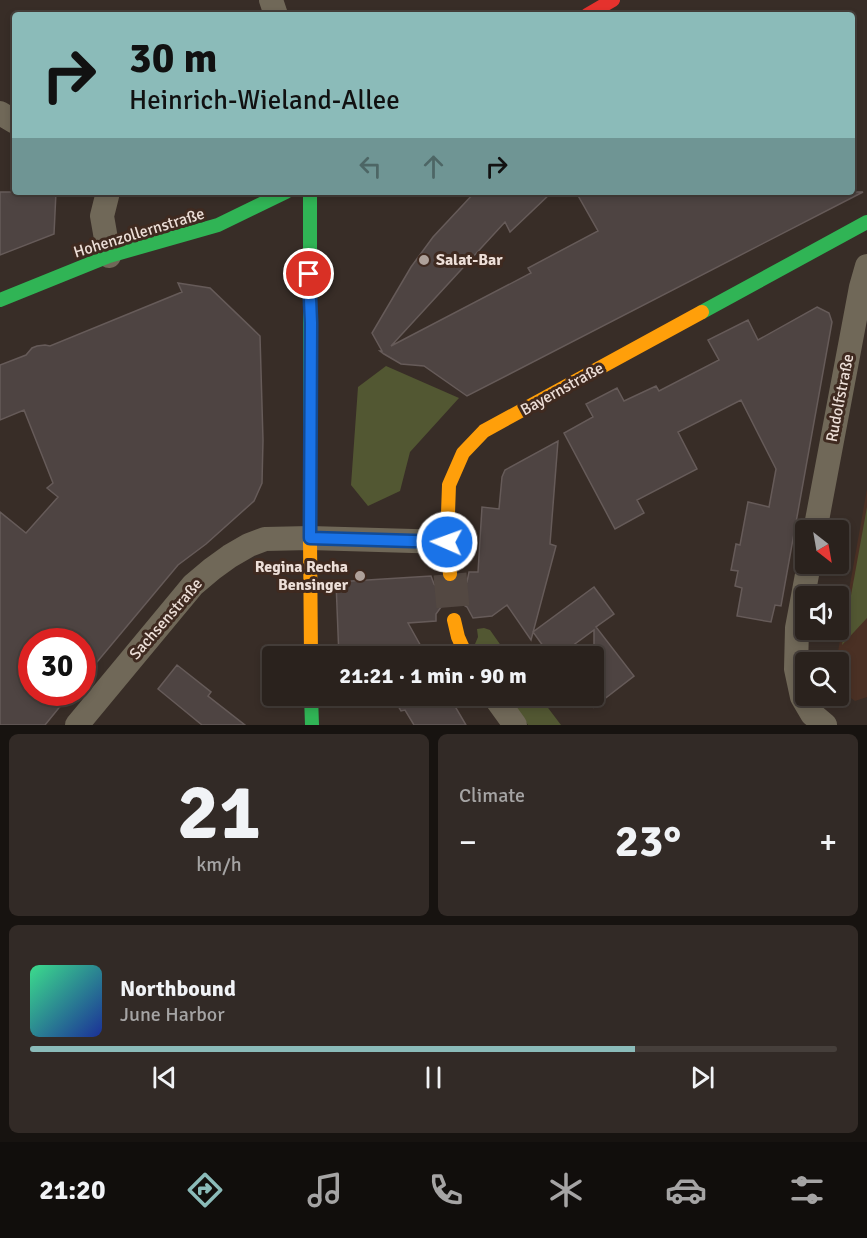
<!DOCTYPE html>
<meta charset="utf-8">
<style>
:root{--surface:#2a221d;--page:#322a26;--text:#f1f3f6;--muted:#a5a4a4;--line:#463f3b;--accent:#8bbbb9}
body{margin:0;font-family:Signika,sans-serif;background:var(--page);color:var(--text);height:100vh;display:flex;flex-direction:column;font-size:22px;white-space:nowrap}
*{box-sizing:border-box;margin:0}
p{font-size:20px;color:var(--muted)}
.icon{flex:none;width:33px;height:33px;fill:none;stroke:currentColor;stroke-width:2;stroke-linecap:round;stroke-linejoin:round}
.map{position:relative;height:725px;overflow:hidden}
.drawer{display:flex;flex-direction:column;gap:9px;padding:9px;background:#171310;flex:1}
.drawer>*{flex:none}
.banner{position:absolute;left:12px;top:12px;width:843px;height:183px;border-radius:6px;box-shadow:0 3px 9px #0003,0 0 0 2px var(--line);background:#8bbbb9;color:#111;overflow:hidden}
.needle{width:39px;rotate:149deg}
.tools{position:absolute;left:795px;top:520px;display:grid;gap:12px}
.tools a{display:grid;place-items:center;width:54px;height:54px;border-radius:6px;background:var(--surface);box-shadow:0 3px 9px #0003,0 0 0 2px var(--line);font-size:30px}
.speed{position:absolute;left:18px;top:628px;display:flex;gap:12px;font-size:30px;font-weight:700;text-align:center}
.speed>*{display:grid;place-content:center;width:78px;height:78px;border-radius:50%;background:var(--surface);box-shadow:0 3px 9px #0003,0 0 0 2px var(--line);line-height:1}
.speed .limit{border:9px solid #d22;background:#fff;color:#111}
.pin{position:absolute;display:grid;place-items:center;width:51px;height:51px;color:#fff;margin:-26px;border:3px solid #fff;border-radius:50%;box-shadow:0 2px 6px #0007}
.me{position:absolute;width:66px;margin:-33px;rotate:272deg;stroke-linejoin:round;filter:drop-shadow(0 0 4px #0008)}
.turn{display:flex;align-items:center;gap:21px;height:126px;padding:0 18px;font-size:27px}
.turn .icon{width:78px;height:78px;stroke-width:2.5}
.turn b{display:block;font-size:42px;line-height:51px}
.lanes{display:flex;align-items:center;height:57px;padding:0 18px;background:#0003;justify-content:center;gap:30px;direction:ltr}
.lanes .off{opacity:.35}
.big{font-size:45px;font-weight:800;line-height:1.1}
.drawer .card{flex:1;display:flex;flex-direction:column;justify-content:center;gap:9px;min-width:0;padding:0 21px;border-radius:9px;background:var(--page)}
.drawer .dial{align-items:center;gap:0}
.dial b{font-size:78px;line-height:1}
.song{display:flex;align-items:center;gap:18px}
.cover{width:72px;height:72px;border-radius:9px;background:linear-gradient(135deg,hsl(150 70% 55%),hsl(230 70% 35%))}
.played{height:6px;border-radius:3px;background:linear-gradient(90deg,var(--accent) 75%,var(--line) 75%)}
.keys{display:flex;justify-content:space-around;direction:ltr}
.heat{display:flex;justify-content:space-between;align-items:center;font-size:33px;direction:ltr}
.drawer .tiles{flex:1;display:grid;gap:9px;grid-template-columns:1fr 1fr}
.card:last-child{grid-column:span 2}
.trip{position:absolute;left:262px;top:646px;width:342px;height:60px;border-radius:6px;background:var(--surface);box-shadow:0 3px 9px #0003,0 0 0 2px var(--line);font-weight:800;line-height:60px;text-align:center}
.tab-bar{display:flex;height:96px;justify-content:space-around;align-items:center;background:#110e0c;color:var(--muted)}
.tab-bar .icon{width:42px;height:42px}
.tab-bar .selected{color:var(--accent)}
.tab-bar b{font-size:27px;color:var(--text)}
.map>svg:first-child{display:block}
.built{fill:#4a3024}
.green{fill:#525732}
.building{fill:#4e4442;stroke:#665b59;stroke-width:1.5}
.lines{fill:none;stroke-linecap:round;stroke-linejoin:round}
.secondary-tunnel{stroke:#534842;stroke-width:33;stroke-dasharray:33 16;stroke-linecap:butt}
.street{stroke:#706858;stroke-width:24}
.fast{stroke:#30b455;stroke-width:14}
.slow{stroke:#ff9f0a;stroke-width:14}
.jam{stroke:#e5322d;stroke-width:14}
.route-casing{stroke:#114b97;stroke-width:15}
.route{stroke:#1a73e8;stroke-width:10}
.poi-dot{fill:#aea19a;stroke:#3f2a20;stroke-width:2}
.labels{text-anchor:middle;dominant-baseline:central;stroke-width:6;stroke-linejoin:round;paint-order:stroke}
.street-label{font-size:16px;fill:#eddfd8;stroke:#3f2a20}
.poi-label{font-size:16px;font-weight:bold;fill:#eddfd8;stroke:#3f2a20;text-anchor:start}
</style>
<div class="map">
<svg width="867" height="725" viewBox="0 0 867 725">
<rect width="100%" height="100%" fill="#382d27"/>
<!-- built -->
<path class="built" d="M867 489V697L855 701 839 689 838 663H836Z"/>
<!-- green -->
<path class="green" d="M386 366 459 398 410 452 400 491 368 506 351 485 358 387Z
M867 507V618L842 645Z
M484 628 490 630 509 657H479L475 644 478 637 477 629Z
M508 696H539L561 725H528Z"/>
<!-- building -->
<path class="building" d="M0 192H56L54 234 0 255Z
M475 192H552L510 232 505 222 391 346 531 273 528 268 598 231 576 192H863L467 396 424 366 401 364 384 354 380 351H382L372 333 411 267 433 237Z
M178 283 210 288 260 336 263 440 262 483 254 501 206 544 178 565 82 680V642H32V693H71L45 725H0V512L26 533 58 497 47 488 53 483 24 410 0 420V365L26 355 32 348 37 346 45 345 50 346 182 292Z
M817 307 829 313 832 322 781 606 775 605 771 622 737 616 742 588 735 586 738 571 731 570 736 544 740 545 748 502 769 507 776 469 741 400 678 432 697 469 637 500 644 513 615 529 564 433 593 417 586 404 617 388 624 401 656 386 659 391 719 360 708 340 748 320 758 340Z
M558 441 550 544 556 546 531 640 507 605 492 616 473 618 467 607 459 602H450L441 607 436 614V621L408 623 427 657H339L336 582 431 576 434 584 442 591 451 593 460 590 467 582 469 572H478L482 507 499 509 502 477 505 470Z
M594 587 614 614 596 627 634 676 594 707V630L557 657H551L533 632Z
M177 665 211 692 208 696 245 725H202L158 689Z
M392 696H449L466 725H414L405 710 401 711Z"/>
<g class="lines">
<!-- secondary-tunnel -->
<path class="secondary-tunnel" d="M450 574 454 620"/>
<!-- street -->
<path class="street" d="M271 0 276 15
M0 113 15 122
M108 192 102 216 109 256
M815 531 861 287 867 266
M809 564 797 628 796 669 802 697 812 714 825 725
M494 696 515 725
M77 725 193 585 212 569 230 556 249 545 265 539 310 538 447 542"/>
<!-- fast -->
<path class="fast" d="M310 192V539
M0 300 109 256 218 225 286 192
M702 312 867 222
M311 696 312 725"/>
<!-- slow -->
<path class="slow" d="M310 539 311 657
M450 574 447 542 449 485 463 453 484 431 702 312
M454 620 458 637 467 657"/>
<!-- jam -->
<path class="jam" d="M587 15 613 0"/>
</g>
<g class="lines">
<defs>
<path id="route" d="M309 274 311 323 310 538 447 542"/>
</defs>
<!-- route casing -->
<use href="#route" class="route-casing"/>
<!-- route -->
<use href="#route" class="route"/>
</g>
<!-- markers -->
<g class="poi-dot">
<circle cx="424" cy="260" r="6"/>
<circle cx="360" cy="576" r="6"/>
</g>
<g class="labels">
<!-- street labels -->
<g class="street-label">
<text transform="translate(139 233) rotate(-17)">Hohenzollernstraße</text>
<text transform="translate(562 389) rotate(-29)">Bayernstraße</text>
<text transform="translate(840 398) rotate(-79)">Rudolfstraße</text>
<text transform="translate(166 619) rotate(-49)">Sachsenstraße</text>
</g>
<!-- poi labels -->
<g class="poi-label">
<text x="436" y="260">Salat-Bar</text>
<text x="348" y="567" text-anchor="end">Regina Recha<tspan x="348" dy="18">Bensinger</tspan></text>
</g>
</g>
</svg>
<div class="tools">
<a><svg class="needle" viewBox="-14 -14 28 28"><path d="M0-13l5 13h-10z" fill="#e53935"/><path d="M0 13l5-13h-10z" fill="#a5a4a4"/></svg></a>
<a><svg class="icon" aria-label="sound" viewBox="0 0 24 24"><path d="M4 9h4l5-4v14l-5-4H4zM17 9q2 3 0 6"/></svg></a>
<a><svg class="icon" aria-label="search" viewBox="0 0 24 24"><circle cx="10" cy="10" r="6"/><path d="M15 15l6 6"/></svg></a>
</div>
<div class="speed"><div class="limit">30</div></div>
<div class="pin" style="left:309px;top:274px;background:#d93025"><svg class="icon" aria-label="arrive" viewBox="0 0 24 24"><path d="M6 21V4h12l-3 4 3 4H6"/></svg></div>
<svg class="me" style="left:447px;top:542px" viewBox="-20 -20 40 40"><circle r="17" fill="#1a73e8" stroke="#fff" stroke-width="3"/><path d="M0-11L8 9 0 5-8 9z" fill="#fff"/></svg>
<div class="trip">21:21 · 1 min · 90 m</div>
<div class="banner">
<div class="turn"><svg class="icon" aria-label="right" viewBox="0 0 24 24"><path d="M7 20v-9h11M14 6l5 5-5 5"/></svg><div><b>30 m</b>Heinrich-Wieland-Allee</div></div>
<div class="lanes"><svg class="icon off" aria-label="left" viewBox="0 0 24 24"><path d="M17 20v-9H6M10 6l-5 5 5 5"/></svg><svg class="icon off" aria-label="ahead" viewBox="0 0 24 24"><path d="M12 20V5M6 11l6-6 6 6"/></svg><svg class="icon" aria-label="right" viewBox="0 0 24 24"><path d="M7 20v-9h11M14 6l5 5-5 5"/></svg></div>
</div>
</div>
<section class="drawer">
<div class="tiles">
<div class="card dial"><b>21</b><p>km/h</p></div>
<div class="card"><p>Climate</p>
<div class="heat"><a>−</a><b class="big">23°</b><a>+</a></div>
</div>
<div class="card">
<div class="song"><i class="cover"></i><div><b>Northbound</b><p>June Harbor</p></div></div>
<div class="played"></div>
<div class="keys"><svg class="icon" aria-label="previous" viewBox="0 0 24 24"><path d="M18 5L8 12l10 7zM5 5v14"/></svg><svg class="icon" aria-label="pause" viewBox="0 0 24 24"><path d="M8 5v14M16 5v14"/></svg><svg class="icon" aria-label="next" viewBox="0 0 24 24"><path d="M6 5l10 7-10 7zM19 5v14"/></svg></div>
</div>
</div>
</section>
<nav class="tab-bar">
<b>21:20</b>
<svg class="icon selected" aria-label="directions" viewBox="0 0 24 24"><path d="M12 3l9 9-9 9-9-9zM9 14v-3h6M13 9l2 2-2 2"/></svg>
<svg class="icon" aria-label="music" viewBox="0 0 24 24"><path d="M9 18V5l10-2v13"/><circle cx="6" cy="18" r="3"/><circle cx="16" cy="16" r="3"/></svg>
<svg class="icon" aria-label="phone" viewBox="0 0 24 24"><path d="M5 4h4l2 5-3 2q2 4 5 5l2-3 5 2v4C11 20 4 13 5 4z"/></svg>
<svg class="icon" aria-label="climate" viewBox="0 0 24 24"><path d="M12 3v18M4 7l16 10M4 17L20 7"/></svg>
<svg class="icon" aria-label="car" viewBox="0 0 24 24"><path d="M5 17H2v-5l4-1 3-4h7l3 4 3 1v5h-3M9 17h6M6 11h13"/><circle cx="7" cy="17" r="2"/><circle cx="17" cy="17" r="2"/></svg>
<svg class="icon" aria-label="filters" viewBox="0 0 24 24"><path d="M4 7h16M4 17h16"/><circle cx="9" cy="7" r="2"/><circle cx="15" cy="17" r="2"/></svg>
</nav>
